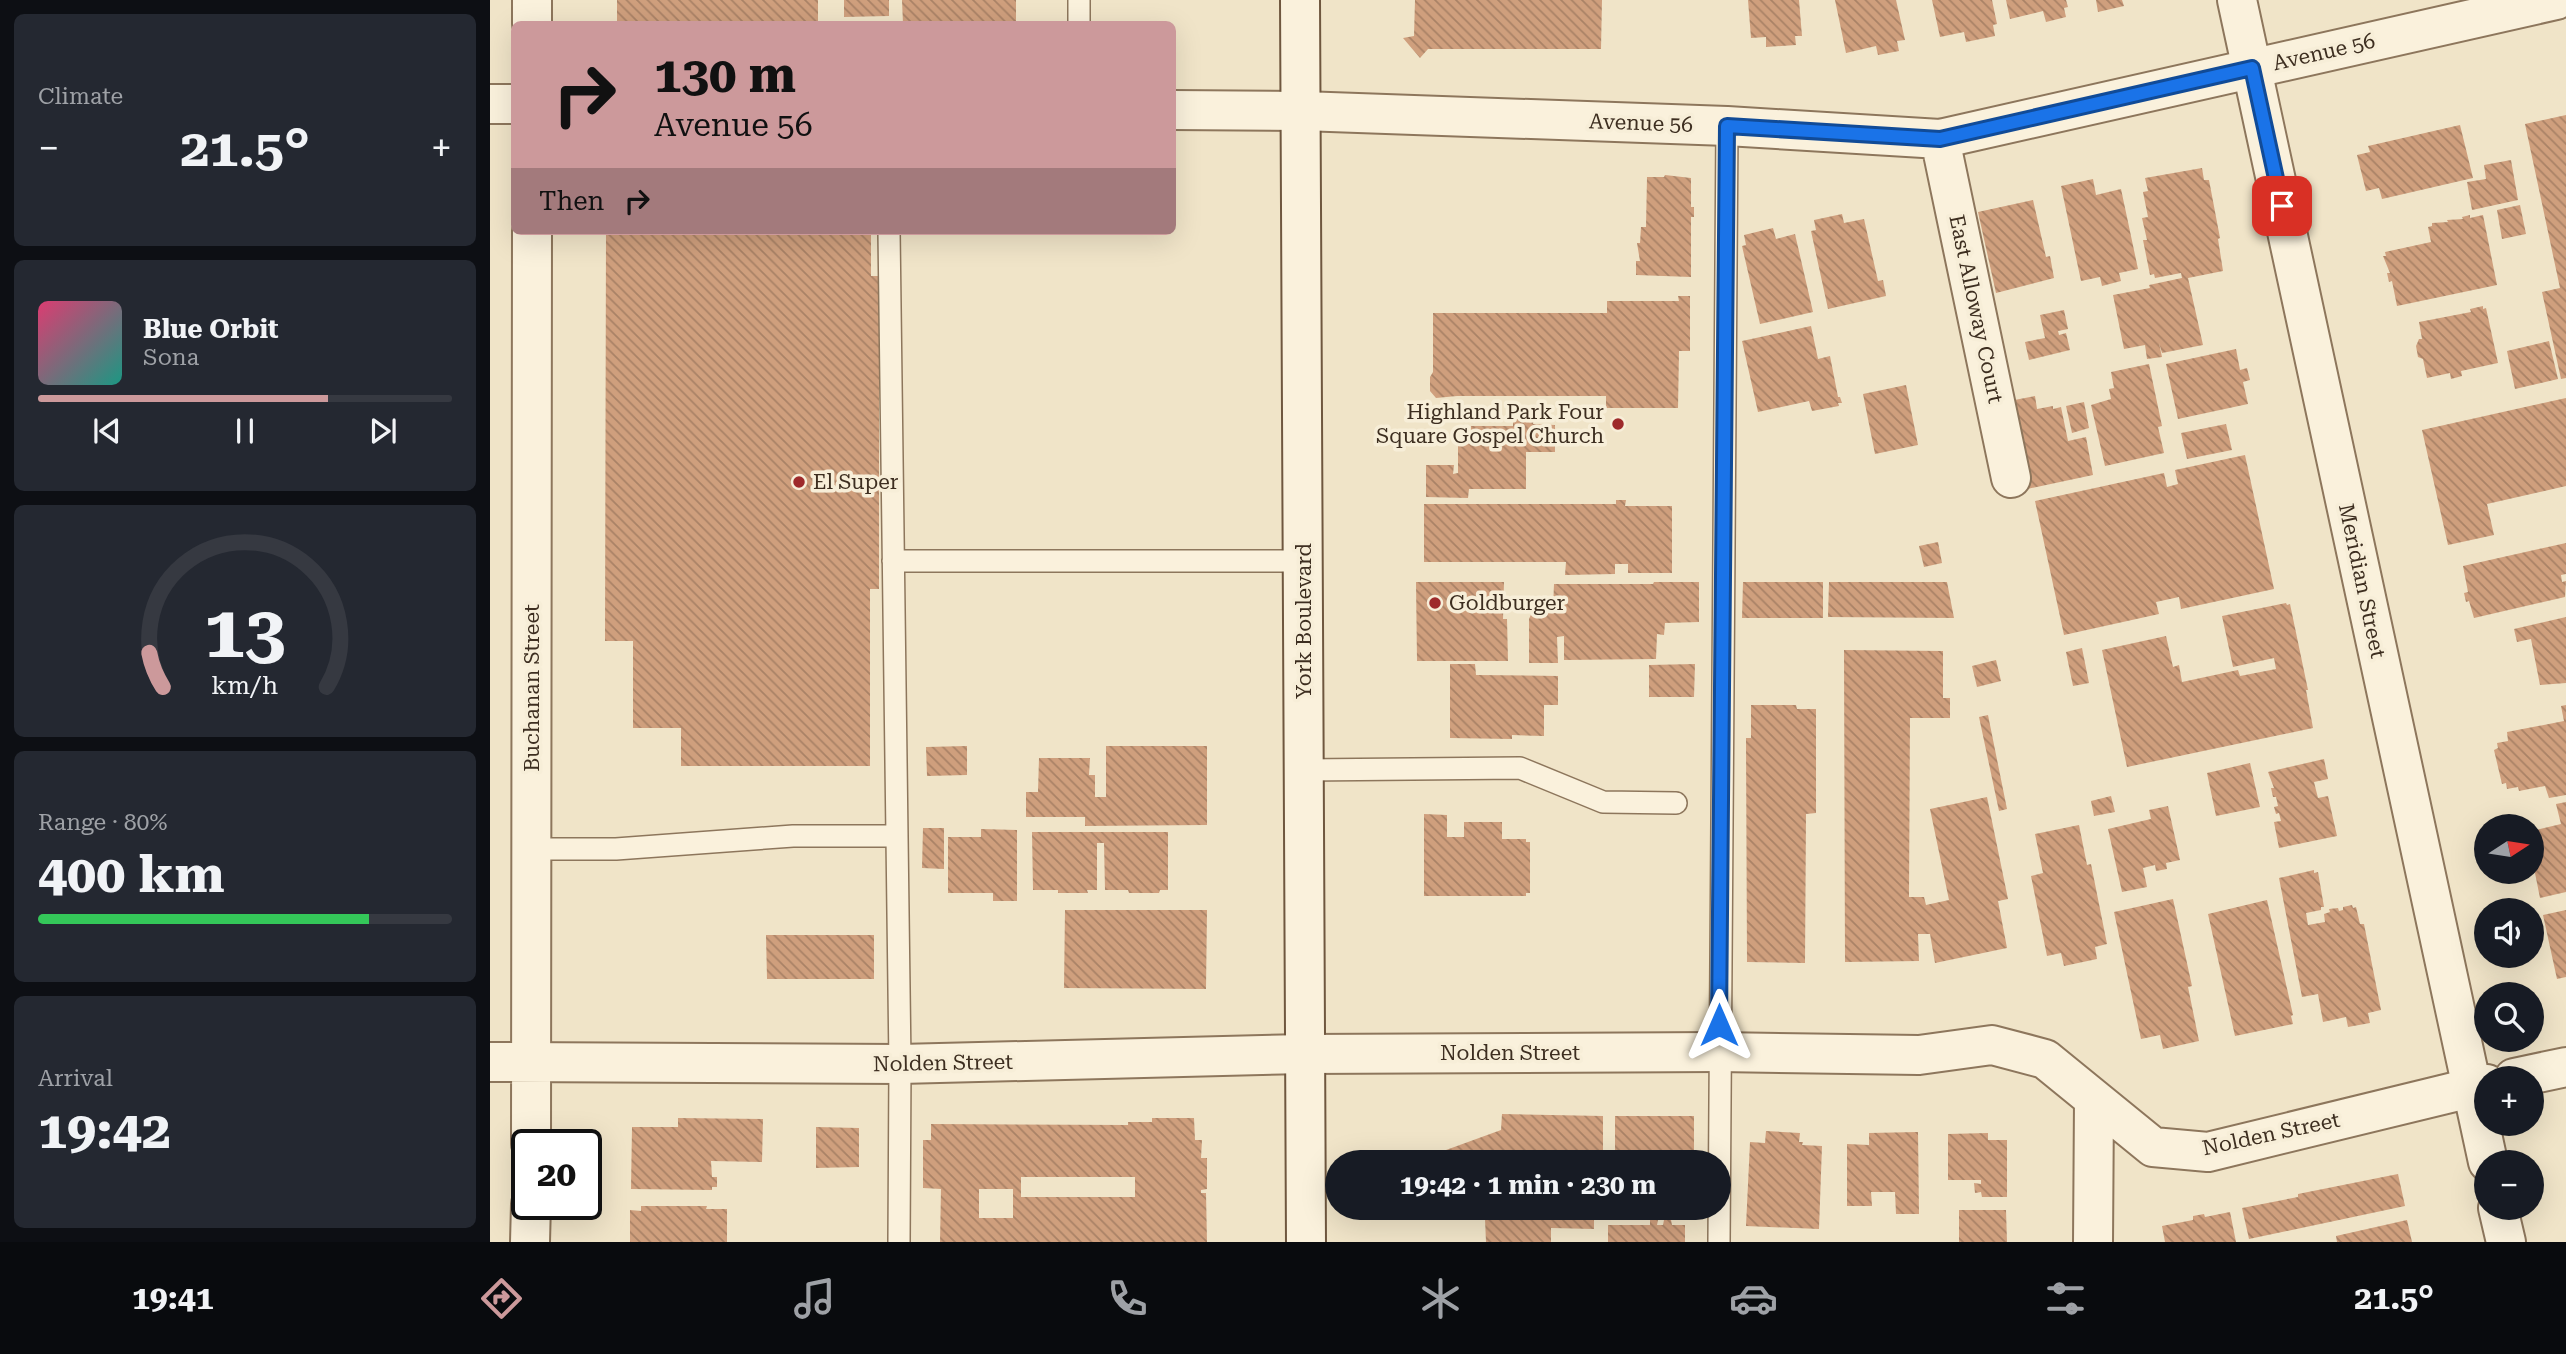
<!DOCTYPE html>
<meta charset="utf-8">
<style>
:root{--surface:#171b24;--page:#242831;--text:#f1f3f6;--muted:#9ea1a6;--line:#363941;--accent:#cc999b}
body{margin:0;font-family:"Roboto Serif",serif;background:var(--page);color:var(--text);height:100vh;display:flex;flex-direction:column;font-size:26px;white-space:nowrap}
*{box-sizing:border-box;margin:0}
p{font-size:23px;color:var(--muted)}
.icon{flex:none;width:38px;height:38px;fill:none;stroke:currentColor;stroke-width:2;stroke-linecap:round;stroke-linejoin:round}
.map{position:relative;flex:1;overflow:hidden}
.drawer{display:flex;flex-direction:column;gap:14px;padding:14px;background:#0d0f14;width:490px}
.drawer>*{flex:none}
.hud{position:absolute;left:21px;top:21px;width:665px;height:214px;border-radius:10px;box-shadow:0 7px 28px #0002;background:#cc999b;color:#111;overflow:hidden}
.needle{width:46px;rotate:78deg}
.buttons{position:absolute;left:1984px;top:814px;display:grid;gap:14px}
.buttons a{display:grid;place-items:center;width:70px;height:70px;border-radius:50%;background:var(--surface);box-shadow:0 7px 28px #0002;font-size:35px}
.speed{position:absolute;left:21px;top:1129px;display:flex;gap:14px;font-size:35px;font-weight:700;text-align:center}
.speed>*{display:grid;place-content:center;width:91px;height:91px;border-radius:50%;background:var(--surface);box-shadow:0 7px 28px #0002;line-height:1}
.speed .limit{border:4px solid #111;border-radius:10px;background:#fff;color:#111}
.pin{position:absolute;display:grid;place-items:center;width:60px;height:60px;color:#fff;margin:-30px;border-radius:14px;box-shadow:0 4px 10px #0006}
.me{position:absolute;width:77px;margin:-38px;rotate:0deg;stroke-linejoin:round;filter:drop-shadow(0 0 5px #0008)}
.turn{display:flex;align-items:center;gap:24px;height:147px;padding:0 28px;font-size:32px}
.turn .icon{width:91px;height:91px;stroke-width:2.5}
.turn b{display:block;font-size:49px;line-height:60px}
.then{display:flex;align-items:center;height:66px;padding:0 28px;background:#0003;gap:14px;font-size:26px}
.big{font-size:52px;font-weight:700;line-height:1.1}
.drawer .widget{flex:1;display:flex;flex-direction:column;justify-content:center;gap:10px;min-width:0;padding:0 24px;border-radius:10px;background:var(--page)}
.drawer .dial{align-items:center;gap:0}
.dial svg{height:182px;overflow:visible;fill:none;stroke:var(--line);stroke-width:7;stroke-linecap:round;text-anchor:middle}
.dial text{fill:var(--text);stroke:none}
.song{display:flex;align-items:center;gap:21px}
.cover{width:84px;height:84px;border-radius:10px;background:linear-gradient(135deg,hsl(340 70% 55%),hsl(170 70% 35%))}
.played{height:7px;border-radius:4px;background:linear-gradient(90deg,var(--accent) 70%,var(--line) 70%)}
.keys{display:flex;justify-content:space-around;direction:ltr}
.heat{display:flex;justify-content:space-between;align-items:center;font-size:38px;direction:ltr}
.charge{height:10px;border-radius:5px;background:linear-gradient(90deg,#34c759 80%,var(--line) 0)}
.trip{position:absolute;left:835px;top:1150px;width:406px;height:70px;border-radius:35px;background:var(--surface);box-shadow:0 7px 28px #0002;font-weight:700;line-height:70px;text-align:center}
.tabs{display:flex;height:112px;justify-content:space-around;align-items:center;background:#090b0e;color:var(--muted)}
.tabs .icon{width:49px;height:49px}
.tabs .selected{color:var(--accent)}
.tabs b{font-size:32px;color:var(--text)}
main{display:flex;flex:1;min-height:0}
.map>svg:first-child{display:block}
.building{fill:url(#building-back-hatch);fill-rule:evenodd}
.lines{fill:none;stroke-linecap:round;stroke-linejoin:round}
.service-casing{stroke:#8d765c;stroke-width:24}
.minor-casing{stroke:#8d765c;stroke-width:42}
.tertiary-casing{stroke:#8d765c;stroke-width:42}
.secondary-casing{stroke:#6f573f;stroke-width:42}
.service{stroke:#faf1dc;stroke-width:21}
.minor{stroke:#faf1dc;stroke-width:38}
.tertiary{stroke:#faf1dc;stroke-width:38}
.secondary{stroke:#faf1dc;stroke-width:38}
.route-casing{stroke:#114b97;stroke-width:18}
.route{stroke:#1a73e8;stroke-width:12}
.poi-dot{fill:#9e2a2b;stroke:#f7eed8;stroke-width:2.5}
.labels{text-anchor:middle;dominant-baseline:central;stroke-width:7;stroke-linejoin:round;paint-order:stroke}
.street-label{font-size:21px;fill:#3d2e20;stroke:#f7eed8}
.poi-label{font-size:21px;fill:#3d2e20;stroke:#f7eed8;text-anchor:start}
</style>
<main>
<section class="drawer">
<div class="widget"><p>Climate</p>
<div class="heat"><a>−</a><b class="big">21.5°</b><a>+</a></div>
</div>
<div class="widget">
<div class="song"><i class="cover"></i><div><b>Blue Orbit</b><p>Sona</p></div></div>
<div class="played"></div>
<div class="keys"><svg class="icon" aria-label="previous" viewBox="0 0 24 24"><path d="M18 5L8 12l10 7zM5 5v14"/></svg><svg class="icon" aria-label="pause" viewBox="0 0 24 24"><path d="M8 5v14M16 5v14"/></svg><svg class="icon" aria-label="next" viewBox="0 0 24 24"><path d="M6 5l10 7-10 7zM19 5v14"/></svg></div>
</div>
<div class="widget dial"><svg viewBox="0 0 100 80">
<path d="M14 69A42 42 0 1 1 86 69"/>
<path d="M14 69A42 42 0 0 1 8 54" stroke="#cc999b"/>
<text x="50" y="56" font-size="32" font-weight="700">13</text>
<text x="50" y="72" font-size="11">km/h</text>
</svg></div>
<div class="widget"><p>Range · 80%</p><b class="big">400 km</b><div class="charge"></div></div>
<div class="widget"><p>Arrival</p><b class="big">19:42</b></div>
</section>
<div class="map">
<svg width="2076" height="1242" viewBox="0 0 2076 1242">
<defs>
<pattern id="building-back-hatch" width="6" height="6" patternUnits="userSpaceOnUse" patternTransform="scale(1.75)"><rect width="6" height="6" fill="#cf9f7d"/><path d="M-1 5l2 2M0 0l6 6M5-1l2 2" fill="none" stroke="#a98266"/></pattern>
</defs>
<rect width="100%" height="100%" fill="#f0e4c8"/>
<!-- building -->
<path class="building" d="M127 0H328V24H127Z
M354 0H399V16L354 17Z
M412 0H526V24H413Z
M925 0H1112L1111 49H938L930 58 913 38 924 36Z
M1258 0H1309L1312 36H1305L1306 45 1276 47V37L1261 38Z
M1345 0H1406L1415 40 1407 41 1409 51 1388 55 1386 46 1356 53Z
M1442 0H1502L1507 24 1503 25 1505 36 1476 42 1474 32 1450 37Z
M1516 0H1576L1578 7 1574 8 1576 17 1556 22 1553 11 1520 19Z
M1606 0H1632L1634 6 1608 12Z
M2076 115V378L2071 379 2052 292 2070 288 2035 124Z
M1970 125 1983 178 1892 199 1889 188 1876 191 1867 155 1880 152 1878 146Z
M2021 160 2028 200 1982 210 1977 182 1996 179 1994 165Z
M1712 168 1714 180H1719L1730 238 1728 239 1733 271 1698 278 1713 345 1672 353 1669 343 1672 357 1657 359 1655 345 1634 349 1623 295 1660 288 1659 285 1692 278 1691 273 1665 278 1664 274 1660 275 1653 240H1657L1652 218 1658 217 1653 192 1658 191 1655 178Z
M1175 175 1201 178V207H1204V217H1201V277L1146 275V261H1150L1147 243H1150L1151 227H1156L1157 177H1174Z
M1603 179 1606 195 1631 189 1648 269 1629 273 1631 281 1612 286 1610 277 1591 281 1571 186Z
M1543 200 1556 257 1560 256 1564 278 1506 293 1488 212Z
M2030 205 2036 234 2012 239 2007 210Z
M1352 214 1354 223 1374 219 1388 281 1393 280 1396 296 1338 309 1321 231 1326 230 1324 220Z
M1980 215V218L1993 215 2007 285 1907 306 1902 281 1899 282 1897 273H1900L1893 256H1896L1895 252 1941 242 1938 227 1942 226V223L1958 222 1957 220 1973 219 1972 217Z
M1283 228 1286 239 1305 234 1323 312 1270 324 1252 246 1256 245 1254 235Z
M116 231H381V276H389V589H380V766H191V728H143V641H115Z
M1188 296H1200V351H1189L1188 408H1116V396H967L946 398 940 391V377L943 372V313H1117V301H1189Z
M1993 306V309L1996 308 2008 363 1971 371 1972 376 1961 379 1960 373 1937 378 1933 359 1928 357 1926 346 1929 339H1932L1929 322 1981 312 1980 309Z
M1574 310 1578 329 1568 331 1569 335 1576 333 1580 350 1539 360 1535 342 1555 338 1550 315Z
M1321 326 1328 359 1340 356 1348 397H1350L1352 403H1348L1349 406 1322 411 1319 401 1268 412 1252 341Z
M2059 341 2068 379 2025 389 2017 351Z
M1746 349 1750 370 1757 368 1760 380 1753 382 1758 404 1688 419 1676 364Z
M1659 364 1672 426 1668 427 1674 453 1615 466 1601 405 1621 399 1619 389 1624 388 1621 372Z
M1416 385 1428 445 1385 454 1373 394Z
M1545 396 1547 409 1563 406V409L1571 407 1578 441 1596 437 1603 475 1532 490 1514 402Z
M2076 398V486L1997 504 2004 535 1958 545 1932 430Z
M1594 402 1599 428 1582 433 1576 406Z
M1023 419H1044L1043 424 1065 425V452H1036V489H979L978 498 936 497V465H964L963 474 968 473V442H981V426H1023Z
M1736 424 1742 450 1697 459 1691 433Z
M1755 455 1784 589 1691 609 1689 597 1666 602 1669 614 1574 635 1545 501 1674 473 1677 487 1688 484 1685 470Z
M1126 500H1136L1135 506H1182V573H1138V564H1125V574L1075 575 1076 562H934V504H1126Z
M1448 542 1452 563 1434 567 1429 546Z
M2076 543V574L2071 575 2072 582 2076 581 2075 597 1984 618 1979 601 1976 602 1974 593 1978 592 1973 566Z
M926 582H1014L1013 619H1017L1018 661H927Z
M1164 582H1209V622L1175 623 1174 635 1167 634 1166 659 1074 660V636L1067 637 1068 663H1039V619L1044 608H1063L1064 584H1163Z
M1253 582H1333V618H1252Z
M1339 582H1457L1464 618 1338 617Z
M1796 603 1797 605 1800 604 1818 690H1816L1823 728 1637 767 1612 650 1676 636 1683 667 1689 665 1692 682 1748 670 1750 676 1786 669 1784 658 1743 667 1732 616Z
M2076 617V683L2050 685 2041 639 2027 642 2024 629Z
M1592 648 1599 683 1583 686 1576 652Z
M1354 650 1453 651V698H1460V718H1420L1419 897H1434L1436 905 1459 900 1440 809 1497 797 1518 899 1508 901 1517 948 1445 963 1440 934H1428L1429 961 1355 962Z
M1506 660 1511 681 1487 687 1482 666Z
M960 664H985L986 675 1068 676V705H1054V736L1022 735V739L960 738Z
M1205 664 1204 697H1159V665Z
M1261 705H1306L1307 709H1326V813L1316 814 1315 963 1257 962 1256 738H1261Z
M2076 705V795L2059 798 2055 786 2029 791 2028 787 2017 789 2016 783 2012 784 2004 750 2008 748 2007 743 2018 741 2017 732 2074 721 2071 706Z
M1498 715 1517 809 1509 811 1489 717Z
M477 746V775L437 776 436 747Z
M616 746H717V825L595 826V817H536V792H548L549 758H600L599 775H605V797H616Z
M1834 759 1838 779 1824 782 1828 798 1838 796 1847 836 1789 848 1784 822 1791 821 1789 813 1786 814 1784 807 1788 806 1786 797H1783L1781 788H1784L1778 772Z
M1760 763 1770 807 1726 816 1717 773Z
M1621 796 1625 812 1604 816 1601 801Z
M2076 802V892L2050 898 2045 873 2032 875V872H2042V831L2071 824 2066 804Z
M1678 806 1690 860 1676 863 1677 869 1666 871 1665 865 1653 868 1657 887 1632 892 1618 829 1661 819 1659 810Z
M934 814 957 815V837H974V822H1012V839H1036V842H1040V893H1036V896H934Z
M1589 825 1597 865 1601 864 1617 944 1605 947 1607 959 1574 966 1571 953 1557 956 1541 876 1553 873 1545 834Z
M433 828H454V869L432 868Z
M491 829 527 830V901H503V893H458V837H491Z
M542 832H678V890H670L669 893H639L638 890H615L614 843H607V890H597L598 893H568V890H543Z
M1824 870V873L1828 872 1834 907H1831V910L1816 913 1818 925 1835 922 1834 914 1840 912 1839 909 1848 908 1849 911 1853 910V907L1862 905 1863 908 1866 907 1870 924H1874L1891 1010 1878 1013 1880 1023 1858 1027 1856 1017 1833 1022 1828 994 1812 997 1789 878Z
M1683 899 1702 986 1698 987 1709 1041 1673 1049 1670 1035 1651 1039 1624 912Z
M1777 900 1803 1015 1801 1016 1803 1024 1745 1036 1718 914Z
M575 910H717L716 989 574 988Z
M2076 910V977L2067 979 2053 915Z
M276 935H384V979H277Z
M1012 1114 1113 1116V1162H923L1011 1130Z
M1125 1116H1204V1162H1125Z
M188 1118 273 1119 272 1162 221 1161 222 1177H227V1187H222V1190L141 1189 142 1127H188Z
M662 1118H704L705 1140H712L711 1158H717V1189L711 1190V1193H716L717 1242H450L451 1189 433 1188V1140H441V1124L638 1125V1122H662ZM531 1177H645V1197H531ZM489 1189H523V1218H489Z
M326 1127 369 1128V1167L326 1168Z
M1276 1131 1310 1133 1309 1142H1313L1312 1145 1332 1146 1329 1229 1256 1226 1260 1142 1275 1143Z
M1428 1132 1429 1214H1406L1405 1192H1381L1382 1206H1357V1144L1379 1145V1133Z
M1498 1133V1140H1517V1197H1492L1491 1192 1485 1193 1484 1183 1491 1184V1180H1458V1134Z
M1908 1174 1915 1206 1759 1239 1752 1208 1808 1197V1194Z
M151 1206H217L216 1209H237V1242H140V1210L151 1211Z
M972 1208H1110V1214H1104V1229L1061 1228V1242H996L995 1219H1003Z
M1469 1210H1516L1517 1242H1469Z
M1740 1212 1746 1242H1675L1672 1226 1703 1220V1216L1714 1214 1715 1217Z
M1160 1220H1168L1167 1225H1173L1174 1220H1181L1182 1225H1195V1242H1118V1225H1160Z
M1917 1220 1922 1242H1847L1846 1236Z"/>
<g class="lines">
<defs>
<path id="service" d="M589 0V24
M399 231 410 1064 409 1242
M403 561H814
M815 770 1030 768 1113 802 1186 803
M42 849H126L303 836H407
M1229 1242 1237 126"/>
<path id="minor" d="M42 0V24
M0 104H24
M682 110 812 111 1237 126 1450 139 2066 0
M1450 139 1521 478
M0 1062 410 1064 815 1054 1229 1052 1429 1055 1502 1045 1555 1059 1663 1147 1718 1152 1997 1084
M2024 1078 2076 1067
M41 1144 42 231
M40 1242 41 1204
M1603 1242 1604 1101"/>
<path id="tertiary" d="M1747 0 1998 1162
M2008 1208 2016 1242"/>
<path id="secondary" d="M810 0 816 1242"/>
</defs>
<!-- service casing -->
<use href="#service" class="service-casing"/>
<!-- minor casing -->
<use href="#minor" class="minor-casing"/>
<!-- tertiary casing -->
<use href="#tertiary" class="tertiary-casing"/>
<!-- secondary casing -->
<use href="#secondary" class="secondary-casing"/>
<!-- service -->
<use href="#service" class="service"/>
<!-- minor -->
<use href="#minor" class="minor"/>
<!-- tertiary -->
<use href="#tertiary" class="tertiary"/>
<!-- secondary -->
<use href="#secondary" class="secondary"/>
</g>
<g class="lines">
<defs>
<path id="route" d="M1229 1025 1237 126 1450 139 1762 68 1792 206"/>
</defs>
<!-- route casing -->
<use href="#route" class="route-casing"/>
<!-- route -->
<use href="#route" class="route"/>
</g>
<!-- markers -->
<g class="poi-dot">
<circle cx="1128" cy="424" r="7"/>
<circle cx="309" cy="482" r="7"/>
<circle cx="945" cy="603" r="7"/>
</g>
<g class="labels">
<!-- street labels -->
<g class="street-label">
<text transform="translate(1834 52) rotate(-13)">Avenue 56</text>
<text transform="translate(1151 123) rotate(2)">Avenue 56</text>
<text transform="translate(1486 309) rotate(78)">East Alloway Court</text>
<text transform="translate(1872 581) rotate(78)">Meridian Street</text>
<text transform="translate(814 621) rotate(-90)">York Boulevard</text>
<text transform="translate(42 688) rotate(-90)">Buchanan Street</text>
<text x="1020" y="1053">Nolden Street</text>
<text transform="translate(453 1063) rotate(-1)">Nolden Street</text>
<text transform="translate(1781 1134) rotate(-12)">Nolden Street</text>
</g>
<!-- poi labels -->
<g class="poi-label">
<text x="1114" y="412" text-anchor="end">Highland Park Four<tspan x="1114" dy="24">Square Gospel Church</tspan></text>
<text x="323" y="482">El Super</text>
<text x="959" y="603">Goldburger</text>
</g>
</g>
</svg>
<div class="buttons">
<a><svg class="needle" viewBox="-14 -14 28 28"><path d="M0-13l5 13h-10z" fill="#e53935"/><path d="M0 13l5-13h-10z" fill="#9ea1a6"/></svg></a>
<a><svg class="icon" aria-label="sound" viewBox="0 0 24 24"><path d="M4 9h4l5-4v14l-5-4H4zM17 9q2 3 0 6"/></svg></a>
<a><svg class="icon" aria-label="search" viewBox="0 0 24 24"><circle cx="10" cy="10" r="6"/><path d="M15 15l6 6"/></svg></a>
<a>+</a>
<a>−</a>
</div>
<div class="speed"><div class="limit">20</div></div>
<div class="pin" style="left:1792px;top:206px;background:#d93025"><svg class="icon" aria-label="arrive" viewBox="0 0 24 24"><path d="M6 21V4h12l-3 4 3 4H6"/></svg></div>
<svg class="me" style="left:1229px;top:1025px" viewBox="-20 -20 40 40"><path d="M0-17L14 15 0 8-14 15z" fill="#1a73e8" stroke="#fff" stroke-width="4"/></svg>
<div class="trip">19:42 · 1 min · 230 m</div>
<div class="hud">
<div class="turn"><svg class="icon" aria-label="right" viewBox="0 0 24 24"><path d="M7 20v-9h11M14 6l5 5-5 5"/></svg><div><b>130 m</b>Avenue 56</div></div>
<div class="then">Then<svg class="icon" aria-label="right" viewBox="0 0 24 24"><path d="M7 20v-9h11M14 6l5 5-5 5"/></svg></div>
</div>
</div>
</main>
<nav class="tabs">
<b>19:41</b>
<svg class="icon selected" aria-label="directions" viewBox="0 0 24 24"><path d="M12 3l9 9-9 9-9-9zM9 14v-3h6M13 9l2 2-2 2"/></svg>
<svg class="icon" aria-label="music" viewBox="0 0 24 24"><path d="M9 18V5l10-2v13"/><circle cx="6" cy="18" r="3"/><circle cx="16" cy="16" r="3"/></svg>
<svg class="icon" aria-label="phone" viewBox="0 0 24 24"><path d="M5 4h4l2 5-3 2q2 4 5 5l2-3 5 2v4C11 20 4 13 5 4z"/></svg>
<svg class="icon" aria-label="climate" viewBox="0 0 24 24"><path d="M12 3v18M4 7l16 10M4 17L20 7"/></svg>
<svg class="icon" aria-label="car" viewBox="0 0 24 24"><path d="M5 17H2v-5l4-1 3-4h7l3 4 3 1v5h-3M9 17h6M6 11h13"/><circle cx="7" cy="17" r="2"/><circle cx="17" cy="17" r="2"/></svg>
<svg class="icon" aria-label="filters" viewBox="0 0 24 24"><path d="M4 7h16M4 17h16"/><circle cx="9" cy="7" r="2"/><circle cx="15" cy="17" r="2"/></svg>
<b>21.5°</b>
</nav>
